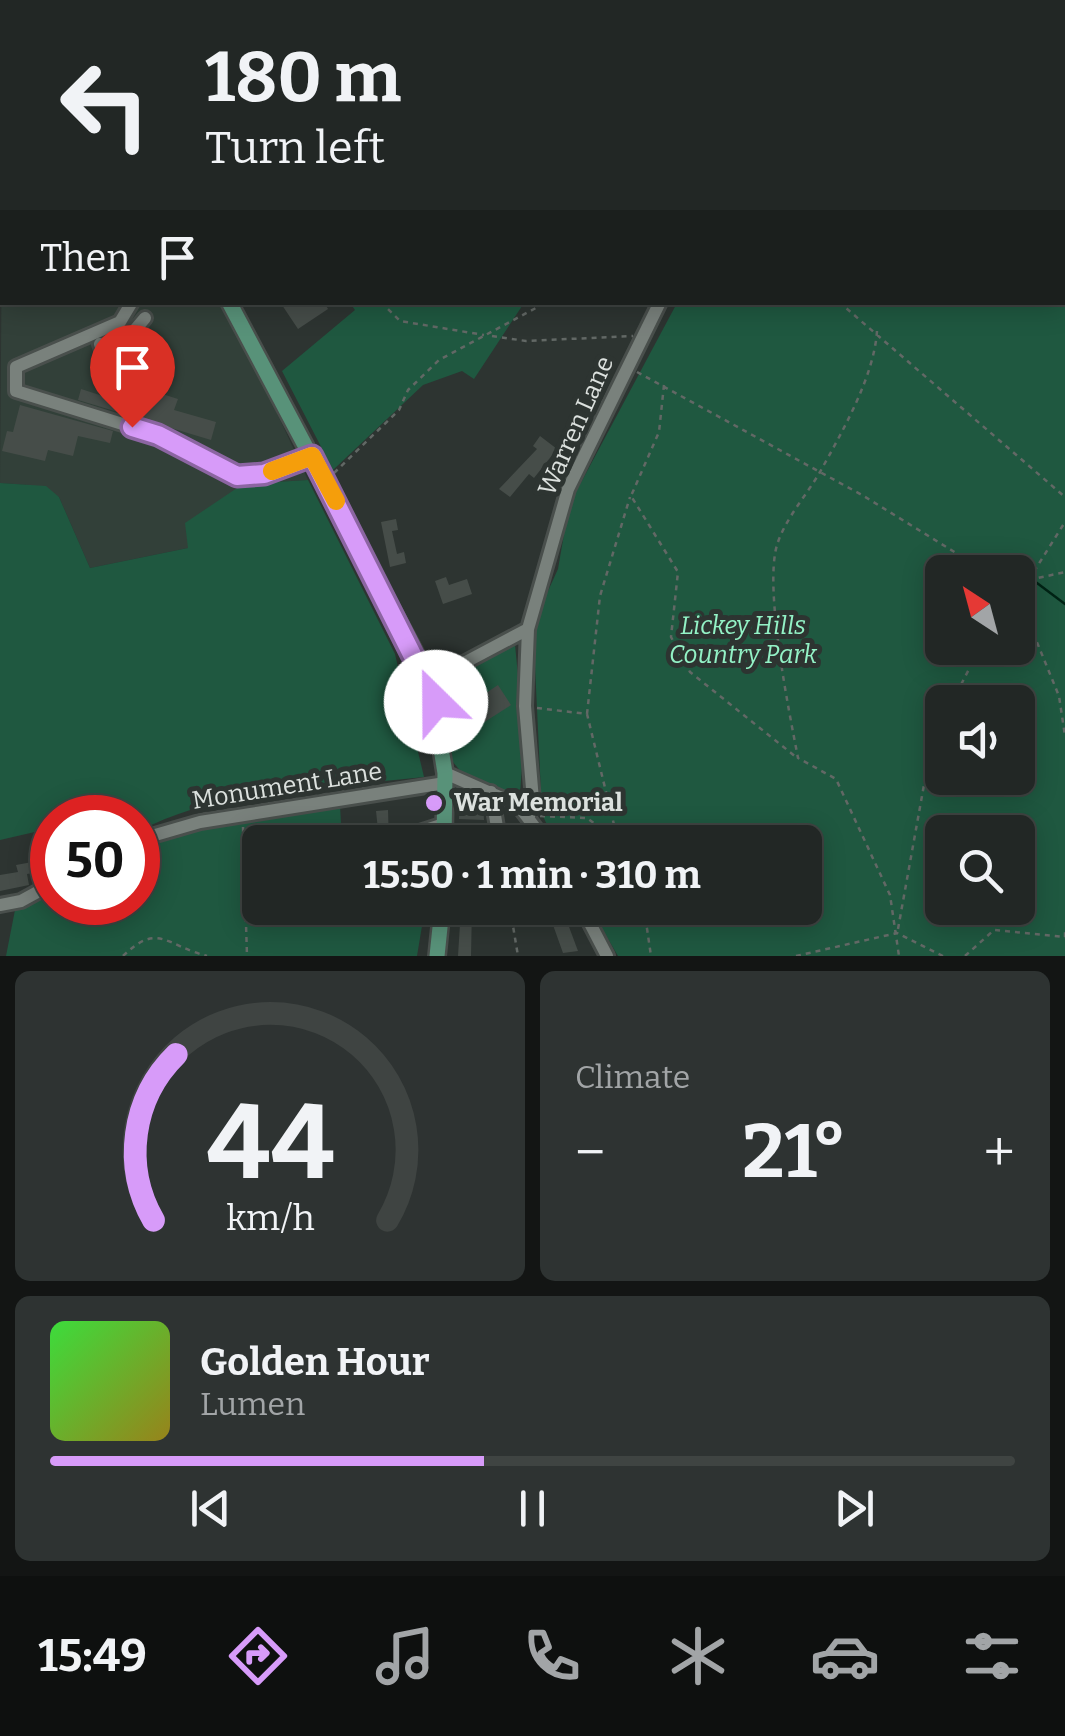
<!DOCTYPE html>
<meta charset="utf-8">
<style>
:root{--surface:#222725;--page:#2e3332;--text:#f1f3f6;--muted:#a2a5a7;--line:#3f4442;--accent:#d79bf9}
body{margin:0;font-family:Bitter,serif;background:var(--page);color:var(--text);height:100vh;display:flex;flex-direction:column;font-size:38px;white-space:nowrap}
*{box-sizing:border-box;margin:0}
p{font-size:32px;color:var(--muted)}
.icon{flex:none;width:55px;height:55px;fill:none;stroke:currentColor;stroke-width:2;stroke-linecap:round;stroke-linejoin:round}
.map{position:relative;height:956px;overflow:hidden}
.drawer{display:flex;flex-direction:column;gap:15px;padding:15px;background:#131514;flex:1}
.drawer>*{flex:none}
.top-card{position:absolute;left:0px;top:0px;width:1065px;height:305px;box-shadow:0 5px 25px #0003,0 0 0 2px var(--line);background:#222725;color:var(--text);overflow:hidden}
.needle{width:65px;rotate:324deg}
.fabs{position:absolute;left:925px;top:555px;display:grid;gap:20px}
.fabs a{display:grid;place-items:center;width:110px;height:110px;border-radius:15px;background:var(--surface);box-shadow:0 5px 25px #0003,0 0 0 2px var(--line);font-size:50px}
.speed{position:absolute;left:30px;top:795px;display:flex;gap:20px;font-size:50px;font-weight:700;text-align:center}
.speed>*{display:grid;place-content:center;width:130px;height:130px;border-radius:50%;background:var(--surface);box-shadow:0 5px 25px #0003,0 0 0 2px var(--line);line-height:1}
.speed .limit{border:15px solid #d22;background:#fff;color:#111}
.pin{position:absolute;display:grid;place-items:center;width:85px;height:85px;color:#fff;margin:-102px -42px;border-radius:50% 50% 50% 0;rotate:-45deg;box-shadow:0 0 10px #0007}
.pin .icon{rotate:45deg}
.me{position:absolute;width:110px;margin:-55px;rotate:337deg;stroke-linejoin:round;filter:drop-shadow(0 0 8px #0008)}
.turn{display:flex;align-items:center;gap:35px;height:210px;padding:0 40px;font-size:45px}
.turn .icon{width:130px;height:130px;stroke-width:2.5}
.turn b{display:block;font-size:70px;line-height:85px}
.then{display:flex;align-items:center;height:95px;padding:0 40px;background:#0003;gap:20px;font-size:38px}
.big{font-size:75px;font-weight:700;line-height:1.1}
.drawer .widget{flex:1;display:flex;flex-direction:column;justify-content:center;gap:15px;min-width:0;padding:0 35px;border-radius:15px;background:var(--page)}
.drawer .dial{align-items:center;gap:0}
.dial svg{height:260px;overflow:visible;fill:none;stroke:var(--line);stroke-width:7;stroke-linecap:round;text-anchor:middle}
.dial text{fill:var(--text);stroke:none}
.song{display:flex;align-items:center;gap:30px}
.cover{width:120px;height:120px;border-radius:15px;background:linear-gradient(135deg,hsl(120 70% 55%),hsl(50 70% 35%))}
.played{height:10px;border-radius:5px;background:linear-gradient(90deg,var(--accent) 45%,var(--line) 45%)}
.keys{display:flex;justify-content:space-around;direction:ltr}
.heat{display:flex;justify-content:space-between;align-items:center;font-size:55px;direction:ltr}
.drawer .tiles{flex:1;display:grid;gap:15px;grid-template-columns:1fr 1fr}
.widget:last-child{grid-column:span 2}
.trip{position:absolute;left:242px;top:825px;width:580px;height:100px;border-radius:15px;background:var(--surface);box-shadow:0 5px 25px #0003,0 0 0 2px var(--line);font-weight:700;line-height:100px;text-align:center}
.dock{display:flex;height:160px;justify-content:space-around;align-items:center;background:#0e100f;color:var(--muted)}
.dock .icon{width:70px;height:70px}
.dock .on{color:var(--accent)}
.dock b{font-size:45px;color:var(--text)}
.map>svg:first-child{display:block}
.built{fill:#324039}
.green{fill:#1f5840;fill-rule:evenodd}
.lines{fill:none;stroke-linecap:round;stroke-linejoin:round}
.stream{stroke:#002315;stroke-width:2.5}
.building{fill:#464d49}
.minor-casing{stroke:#494f4c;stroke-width:18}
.major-casing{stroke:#494f4c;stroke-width:20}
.path{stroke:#626865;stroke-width:2.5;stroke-dasharray:5 5;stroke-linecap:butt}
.minor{stroke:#79817c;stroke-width:12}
.major{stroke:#589279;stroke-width:15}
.route-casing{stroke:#8c65a2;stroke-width:25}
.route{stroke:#d79bf9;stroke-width:18}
.slow{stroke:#f59e0b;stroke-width:18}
.poi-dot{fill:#d79bf9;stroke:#2d3431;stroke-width:4}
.labels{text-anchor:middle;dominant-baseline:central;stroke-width:10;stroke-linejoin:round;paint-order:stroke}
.street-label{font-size:25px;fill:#dce1de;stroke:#2d3431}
.park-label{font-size:25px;font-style:italic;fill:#93f2c6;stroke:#2d3431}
.poi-label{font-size:25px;font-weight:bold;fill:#dce1de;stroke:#2d3431;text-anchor:start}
</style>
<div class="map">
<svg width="1065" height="956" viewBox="0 0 1065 956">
<rect width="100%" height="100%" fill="#2d3431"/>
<!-- built -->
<path class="built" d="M2 219V302L219 303 264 385 308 480 243 484 188 548 90 568 59 497 29 485 0 483Z"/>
<!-- green -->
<path class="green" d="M0 0 66 2H2L0 284Z
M238 0H1065V956H618L590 908H805V842H555L542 814 533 624 558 569 569 505 677 303 1062 302V2ZM942 572H1018V648H942ZM942 702H1018V778H942ZM942 832H1018V908H942Z
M350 303H524L474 379 462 371 423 385 333 470 282 371 355 310Z
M308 480 395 654 424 777C336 787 215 788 138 832V818H52V828L0 840V483L46 486 59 497 90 568 188 548 185 523 243 484Z
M515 645 524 736 520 795 514 797 462 773 453 762 436 687Z
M340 805 342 842H260V908H425L417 956H6L15 910 52 891V902H138V850L203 828Z"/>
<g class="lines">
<!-- stream -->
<path class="stream" d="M1017 568 1065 604"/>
</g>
<!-- building -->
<path class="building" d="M280 302H324L328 309 298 329Z
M134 385 178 399 174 410 216 422 211 440 78 400 81 389 106 397 109 386 131 393Z
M20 405 113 431 110 443 78 436 73 456 48 450 45 461 2 451 7 431 13 432Z
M540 436 557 449 534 478 529 474 510 497 499 489 537 449 533 446Z
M396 519 398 530 392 531 397 554 404 552 406 563 390 567 381 522Z
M446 577 449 585 467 579 472 594 443 604 435 581Z
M498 685 511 705 472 730 459 711Z
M460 796 483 803 484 820 459 819Z
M388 810 389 842H360L358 832 378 830 376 811Z
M43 860 44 871 27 874 29 885 0 891V875L18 872 16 865Z
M461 908H472L471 956H458Z
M540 908H562L578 951 563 953 553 925 544 927Z"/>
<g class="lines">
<defs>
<path id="minor" d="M132 302 120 322 16 367V391L158 435 237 476 264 474 313 456
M100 344 108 367 118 379
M101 347 117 351 145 318
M528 629 525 706 533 800 529 816
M430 681 528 629 568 489 660 302
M445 773 518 805 546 842
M491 792 498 833
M138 840 200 822 445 783
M403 842 404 837 444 824
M0 905 21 901 52 884
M582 908 607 956"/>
<path id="major" d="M81 0V2
M229 302 430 681 445 773 444 842
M437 956 442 908"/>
</defs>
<!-- minor casing -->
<use href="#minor" class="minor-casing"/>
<!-- major casing -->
<use href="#major" class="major-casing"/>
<!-- path -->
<path class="path" d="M496 0 499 2
M659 0 662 2
M711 0 714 2
M812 0 815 2
M686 2 690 0
M1062 49 1065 47
M1062 124H1065
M0 127 2 129
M0 161 2 159
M1062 192 1065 196
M1062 222 1065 224
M381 302 400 321 484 335
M839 302 1065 497
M877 331C874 377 842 432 820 472 806 496 785 519 777 545 764 589 789 711 798 758L836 779 890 895 899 956
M492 336 526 341 633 336
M637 372 862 495 987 572
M664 385 659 432 631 496 678 572 671 637 690 672 796 757
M334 473 399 410 408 390 439 360 547 302
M1029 580 1065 572
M1018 596 1059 696 1065 736
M1018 597 1065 522
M952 702 980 648
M537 708 587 714 618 841
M587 714 600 596 630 497
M540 816 587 818 615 839
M243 827 247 956
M510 908 518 956
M644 908 651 956
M898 929 931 746 942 722
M123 956C158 922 165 945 207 956
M796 956 897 933 943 956
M965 956 994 930 1065 937V930"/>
<!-- minor -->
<use href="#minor" class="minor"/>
<!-- major -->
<use href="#major" class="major"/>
</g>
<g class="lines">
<defs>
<path id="route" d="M132 427 158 435 237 476 264 474 312 456 436 702"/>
</defs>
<!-- route casing -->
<use href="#route" class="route-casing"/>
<!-- route -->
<use href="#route" class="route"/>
<!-- slow -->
<path class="slow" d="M272 471 312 456 336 501"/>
</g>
<!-- markers -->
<circle class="poi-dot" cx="434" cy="803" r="10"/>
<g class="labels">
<!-- street labels -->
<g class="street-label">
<text transform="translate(576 426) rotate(-66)">Warren Lane</text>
<text transform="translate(287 786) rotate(-9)">Monument Lane</text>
</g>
<!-- park labels -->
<g class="park-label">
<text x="743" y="626">Lickey Hills<tspan x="743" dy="29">Country Park</tspan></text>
</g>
<!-- poi labels -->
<g class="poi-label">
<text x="454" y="803">War Memorial</text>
</g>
</g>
</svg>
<div class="fabs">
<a><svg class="needle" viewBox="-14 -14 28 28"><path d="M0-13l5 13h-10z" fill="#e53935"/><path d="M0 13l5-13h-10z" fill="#a2a5a7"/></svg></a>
<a><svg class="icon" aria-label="sound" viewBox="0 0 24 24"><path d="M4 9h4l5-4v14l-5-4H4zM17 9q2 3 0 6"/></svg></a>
<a><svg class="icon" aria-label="search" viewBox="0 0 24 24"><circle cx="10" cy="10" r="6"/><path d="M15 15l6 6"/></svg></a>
</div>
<div class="speed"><div class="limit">50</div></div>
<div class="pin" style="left:132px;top:427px;background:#d93025"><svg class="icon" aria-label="arrive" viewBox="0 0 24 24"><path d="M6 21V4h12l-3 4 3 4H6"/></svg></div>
<svg class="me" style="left:436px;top:702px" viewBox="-20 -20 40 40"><circle r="19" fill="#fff"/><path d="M0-13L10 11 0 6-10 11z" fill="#d79bf9"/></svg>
<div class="trip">15:50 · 1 min · 310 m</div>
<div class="top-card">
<div class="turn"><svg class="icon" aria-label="left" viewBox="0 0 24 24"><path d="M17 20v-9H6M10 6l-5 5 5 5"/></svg><div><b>180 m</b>Turn left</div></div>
<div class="then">Then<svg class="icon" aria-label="arrive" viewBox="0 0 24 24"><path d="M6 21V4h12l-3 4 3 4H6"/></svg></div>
</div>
</div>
<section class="drawer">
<div class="tiles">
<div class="widget dial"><svg viewBox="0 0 100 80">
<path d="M14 69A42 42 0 1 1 86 69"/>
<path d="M14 69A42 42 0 0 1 21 18" stroke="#d79bf9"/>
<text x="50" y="56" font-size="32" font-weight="700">44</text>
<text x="50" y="72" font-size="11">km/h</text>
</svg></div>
<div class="widget"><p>Climate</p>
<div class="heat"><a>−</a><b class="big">21°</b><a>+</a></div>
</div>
<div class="widget">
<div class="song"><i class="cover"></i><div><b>Golden Hour</b><p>Lumen</p></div></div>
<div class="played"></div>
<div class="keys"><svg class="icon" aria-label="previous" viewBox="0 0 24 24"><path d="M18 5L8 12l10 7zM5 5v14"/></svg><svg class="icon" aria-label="pause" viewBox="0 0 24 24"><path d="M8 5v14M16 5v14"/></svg><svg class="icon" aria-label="next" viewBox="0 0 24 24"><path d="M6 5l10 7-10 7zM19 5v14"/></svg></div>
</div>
</div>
</section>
<nav class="dock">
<b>15:49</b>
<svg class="icon on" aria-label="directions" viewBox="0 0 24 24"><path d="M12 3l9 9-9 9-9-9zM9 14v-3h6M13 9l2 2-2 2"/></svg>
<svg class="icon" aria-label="music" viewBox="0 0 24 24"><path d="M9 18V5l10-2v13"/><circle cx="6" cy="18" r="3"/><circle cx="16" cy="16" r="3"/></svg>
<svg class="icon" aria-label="phone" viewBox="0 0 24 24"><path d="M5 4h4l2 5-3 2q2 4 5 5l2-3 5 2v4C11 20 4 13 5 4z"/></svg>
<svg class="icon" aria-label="climate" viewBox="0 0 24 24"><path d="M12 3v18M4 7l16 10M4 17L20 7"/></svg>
<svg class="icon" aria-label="car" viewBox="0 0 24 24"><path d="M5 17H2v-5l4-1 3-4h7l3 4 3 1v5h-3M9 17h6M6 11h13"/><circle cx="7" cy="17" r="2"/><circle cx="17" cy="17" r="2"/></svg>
<svg class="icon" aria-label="filters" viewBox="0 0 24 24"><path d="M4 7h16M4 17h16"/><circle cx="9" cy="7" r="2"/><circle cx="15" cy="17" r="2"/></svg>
</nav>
